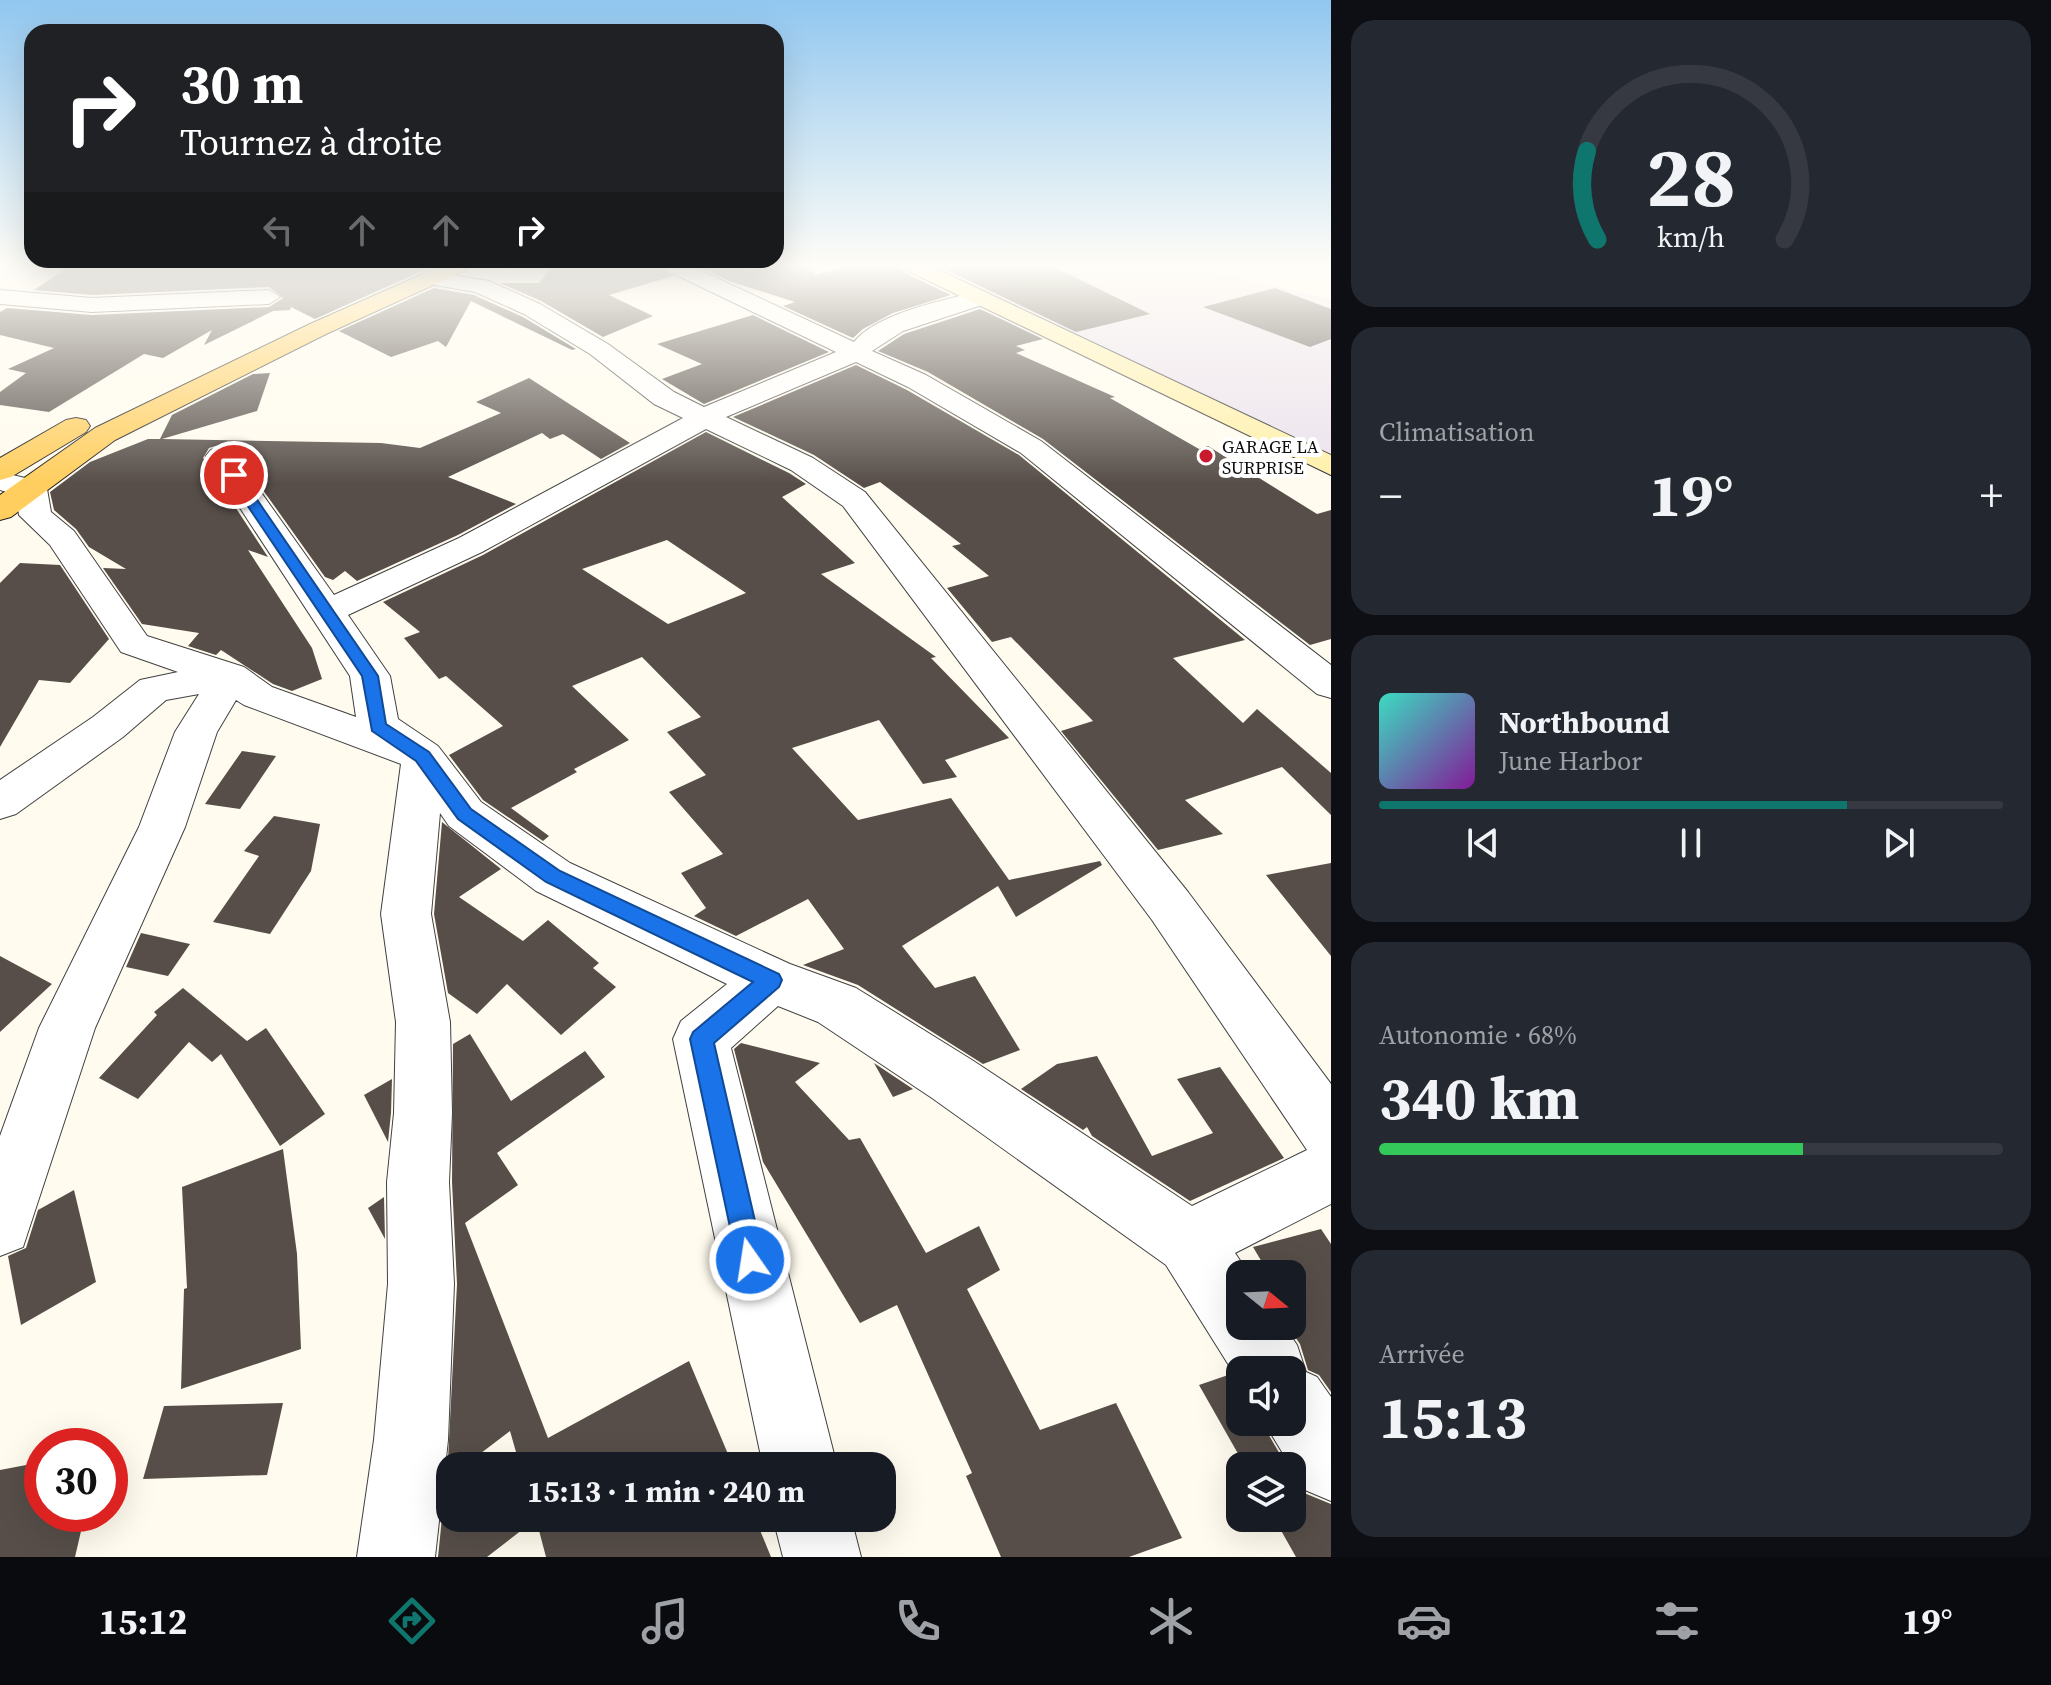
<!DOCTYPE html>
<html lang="fr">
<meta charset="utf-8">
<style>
:root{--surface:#171b24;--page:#242831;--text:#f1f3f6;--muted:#9ea1a6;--line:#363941;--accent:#0f766e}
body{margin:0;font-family:"Source Serif 4",serif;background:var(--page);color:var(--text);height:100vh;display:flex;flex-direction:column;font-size:30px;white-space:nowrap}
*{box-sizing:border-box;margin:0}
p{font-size:26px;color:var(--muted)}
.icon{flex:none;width:44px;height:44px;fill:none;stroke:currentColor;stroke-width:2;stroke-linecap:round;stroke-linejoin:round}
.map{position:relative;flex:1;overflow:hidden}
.panel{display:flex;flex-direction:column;gap:20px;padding:20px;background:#0d0f14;width:720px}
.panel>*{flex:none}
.hud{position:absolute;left:24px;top:24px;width:760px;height:244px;border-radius:24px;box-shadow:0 8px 32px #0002;background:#202124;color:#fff;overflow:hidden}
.needle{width:52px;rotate:108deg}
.fabs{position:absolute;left:1226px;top:1260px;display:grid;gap:16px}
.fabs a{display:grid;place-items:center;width:80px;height:80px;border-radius:16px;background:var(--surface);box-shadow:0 8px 32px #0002;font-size:40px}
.speed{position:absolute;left:24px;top:1428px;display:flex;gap:16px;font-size:40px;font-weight:700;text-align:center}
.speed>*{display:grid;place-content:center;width:104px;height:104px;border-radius:50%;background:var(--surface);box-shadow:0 8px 32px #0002;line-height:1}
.speed .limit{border:12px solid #d22;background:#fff;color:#111}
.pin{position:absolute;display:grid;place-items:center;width:68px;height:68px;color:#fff;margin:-34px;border:4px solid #fff;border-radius:50%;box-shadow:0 2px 8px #0007}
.me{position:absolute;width:88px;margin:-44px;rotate:347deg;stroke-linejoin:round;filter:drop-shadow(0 0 6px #0008)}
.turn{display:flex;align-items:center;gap:28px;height:168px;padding:0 24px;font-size:36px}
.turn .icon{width:104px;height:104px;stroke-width:2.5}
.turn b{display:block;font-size:56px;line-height:68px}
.lanes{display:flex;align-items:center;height:76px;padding:0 24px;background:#0003;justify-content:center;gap:40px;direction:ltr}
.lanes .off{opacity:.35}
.big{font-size:60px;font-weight:700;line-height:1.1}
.panel .card{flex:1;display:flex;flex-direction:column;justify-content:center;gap:12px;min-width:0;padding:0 28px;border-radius:24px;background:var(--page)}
.panel .dial{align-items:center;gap:0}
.dial svg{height:208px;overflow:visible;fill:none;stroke:var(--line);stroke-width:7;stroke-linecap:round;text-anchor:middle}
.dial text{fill:var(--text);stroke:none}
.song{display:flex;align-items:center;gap:24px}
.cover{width:96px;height:96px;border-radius:12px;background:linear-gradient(135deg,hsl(170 70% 55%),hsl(290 70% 35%))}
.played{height:8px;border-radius:4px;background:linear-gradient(90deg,var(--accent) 75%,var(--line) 75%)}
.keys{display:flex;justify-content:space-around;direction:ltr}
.heat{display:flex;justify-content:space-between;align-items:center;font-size:44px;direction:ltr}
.charge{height:12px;border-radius:6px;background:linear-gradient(90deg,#34c759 68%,var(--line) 0)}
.trip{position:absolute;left:436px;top:1452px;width:460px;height:80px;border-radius:24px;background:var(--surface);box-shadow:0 8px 32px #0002;font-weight:700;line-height:80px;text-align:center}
.tab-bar{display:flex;height:128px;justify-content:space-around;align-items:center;background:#090b0e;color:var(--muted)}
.tab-bar .icon{width:56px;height:56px}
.tab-bar .active{color:var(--accent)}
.tab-bar b{font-size:36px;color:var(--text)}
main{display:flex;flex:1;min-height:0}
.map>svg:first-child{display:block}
.industrial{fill:#ebe1ed}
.building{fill:#574e49;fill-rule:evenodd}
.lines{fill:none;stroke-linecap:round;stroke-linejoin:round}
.street-casing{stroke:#414141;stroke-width:2}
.secondary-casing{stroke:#303030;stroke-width:2}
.primary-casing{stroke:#1f1f1f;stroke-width:2}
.street{fill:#fff;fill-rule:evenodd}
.secondary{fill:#fff0a9;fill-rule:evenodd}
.primary{fill:#ffce5e;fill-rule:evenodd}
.route{fill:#1a73e8;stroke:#114b97;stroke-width:2}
.poi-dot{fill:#c81b2e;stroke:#fff;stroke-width:3}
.labels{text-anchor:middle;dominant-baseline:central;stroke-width:8;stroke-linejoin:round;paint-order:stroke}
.far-poi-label{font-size:18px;fill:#0e0e0e;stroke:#fff;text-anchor:start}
</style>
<main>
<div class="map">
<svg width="1331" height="1557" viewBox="0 0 1331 1557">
<rect width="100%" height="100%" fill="#fffbee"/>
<!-- industrial -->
<path class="industrial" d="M930 266H1186L1331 299V455Z"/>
<!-- building -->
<path class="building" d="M70 266H433L315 319 291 307 290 310 273 311 204 345 212 330 163 358 144 354 49 412 0 405V392L26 373 8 369 54 348 0 335V312L7 308 92 315 269 307 283 298 269 287 92 295 34 290Z
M553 266H660L673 276 609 295 653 316 603 337 541 301 500 283H539Z
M705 266H814L815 275 848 266H900L905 273 951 295 893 313 863 329 853 338 783 306 795 302 729 281 704 269Z
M938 266H1052L1150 314 1076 332Z
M434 288 474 295 523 317 576 349 572 350 471 301 446 347 438 341 391 357 339 331Z
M1275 288 1331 309V339L1310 347 1203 307Z
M980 309 1043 339 1016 346 1025 350 1016 353 1115 397 1110 398 1199 449 1208 446 1317 514 1331 510V639L1310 645 1043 439 928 372 878 351 904 334Z
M753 315 829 352 704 404 662 379 702 364 657 344Z
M856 365 907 390 1019 455 1245 640 1173 658 1243 723 1257 709 1331 773V815L1282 767 1185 800 1223 834 1158 850 1061 731 1093 721 1011 637 992 642 947 588 989 576 952 546 961 544 880 482 864 488 814 455 733 417Z
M270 373 257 411 162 439 381 443 420 448 501 413 476 402 529 378 630 443 601 459 563 434 550 439 542 433 448 477 516 504 458 535 357 581 345 571 333 580 325 577 233 448 222 444 209 448 203 458 268 557 248 550 312 648 322 679 292 691 273 684 221 650 216 655 188 646 199 633 142 624 103 568 126 569 89 547 76 529 54 510 50 492 90 462 148 439H160L172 415 253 374Z
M706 432 789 473 806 484 782 497 855 563 821 574 936 657 931 658 1009 738 945 760 957 777 923 784 879 720 792 748 858 820 951 798 1009 880 1100 861 1102 865 1016 917 998 886 902 946 935 988 975 976 1020 1050 983 1064 858 985 803 965 844 949 808 899 736 936 694 916 706 908 681 873 723 854 669 792 706 775 667 732 701 717 642 657 572 686 629 740 574 769 577 772 511 808 549 836 543 841 483 800 449 755 503 726 446 676 439 679 404 638 420 632 383 602 483 555ZM667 540 746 593 668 624 582 569Z
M20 563 60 565 109 639 70 683 39 680 0 747V583Z
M242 751 276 756 240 809 205 804Z
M274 816 320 824 311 871 270 934 213 922 259 856 244 851Z
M442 822 501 869 459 897 523 941 548 920 599 963 593 968 616 987 561 1035 507 984 477 1014 448 993 434 914Z
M1331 863V956L1266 875Z
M141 933 190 944 168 976 126 967Z
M0 956 52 984 0 1032Z
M183 988 247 1041 266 1028 325 1114 280 1146 221 1054 212 1062 189 1042 138 1099 99 1078 157 1015 154 1012Z
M470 1034 511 1101 585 1051 605 1077 497 1153 518 1185 465 1223 548 1438 689 1361 733 1466H520L510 1431 464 1466H450V1477L447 1479 457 1284 452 1182 453 1044Z
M741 1043 820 1063 795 1082 849 1140 860 1138 926 1253 979 1226 1000 1270 967 1289 1040 1430 1116 1403 1182 1538 1129 1557H1001L966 1476 972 1473 897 1305 860 1323 763 1162 734 1049Z
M1097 1056 1152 1156 1213 1133 1177 1079 1220 1067 1284 1158 1190 1201 1092 1136 1087 1127 1083 1130 1021 1089 1057 1064Z
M874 1063 913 1089 893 1097Z
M392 1079 391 1113 388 1142 364 1095Z
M283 1149 297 1254 301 1349 181 1389 184 1289 187 1288 182 1187Z
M74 1190 96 1282 21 1325 8 1256 26 1248 38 1210Z
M384 1197 385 1239 368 1208Z
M1321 1229 1331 1244V1392L1319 1375 1308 1370 1300 1344 1292 1332V1274H1269L1253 1247Z
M1231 1374 1240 1386V1422H1261L1287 1466H1245L1199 1385Z
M283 1403 267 1475 143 1479 164 1406Z
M42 1462V1514H85L75 1557H0V1470Z
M1292 1474 1304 1493 1331 1504V1557H1296L1274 1518H1292Z
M442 1518H755L771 1557H546L536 1519 487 1557H438Z"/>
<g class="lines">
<defs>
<path id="street" d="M663 266H691L854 342C877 313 945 300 980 291L988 293 991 298 988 303 903 331 872 351 926 375 1041 441 1331 665V698L1317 694 1021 453 908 387 856 362 726 417 813 458 865 492 1188 892 1331 1084V1204L1235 1253 1249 1274H1240V1326H1284L1297 1345 1306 1372 1317 1377 1331 1397V1501L1305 1490 1264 1422H1292V1370H1240V1383L1166 1265 932 1098 818 1022 778 1006 731 1048 837 1466H763L673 1039 681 1021 727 984 536 891 449 826 440 813 431 914 450 1022 452 1113 449 1182 454 1284 448 1440 435 1557H357L374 1440 388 1284 387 1182 394 1113 396 1022 381 914 401 764 244 705 236 700 217 732 185 827 95 1028 23 1247 0 1256V1136L39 1028 139 827 175 732 199 694 166 700 123 737 16 814 0 819V780L93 717 140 680 178 672 121 652 50 545 19 515 16 495 0 490V472L42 482 47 489 51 512 74 531 147 636 244 667 272 687 356 717 350 676 206 456 211 450 221 447 231 450 334 595 459 538 683 418 654 404 590 354 524 314 475 292 424 283 421 278 424 273 432 272 489 281 540 304 608 344 674 392 704 407 836 352 666 270ZM706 429 791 470 843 506 1152 920 1307 1150 1192 1206 972 1060 856 988 790 964 570 863 481 802 438 746 398 719 390 676 348 615 482 552Z
M0 290 92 298 269 290 280 297 269 304 92 312 0 304Z
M773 1518H851L861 1557H783Z"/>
<path id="secondary" d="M903 266H930L1331 455V475L906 270Z"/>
<path id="primary" d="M441 266H469L466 270 326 334 115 440 11 517 0 520V495L95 428 310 324Z
M76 418 86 420 90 426 86 432 11 477 0 480V458L66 420Z"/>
</defs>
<!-- street casing -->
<use href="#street" class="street-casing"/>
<!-- secondary casing -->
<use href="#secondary" class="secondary-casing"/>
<!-- primary casing -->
<use href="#primary" class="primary-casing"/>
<!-- street -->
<use href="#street" class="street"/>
<!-- secondary -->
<use href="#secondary" class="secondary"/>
<!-- primary -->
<use href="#primary" class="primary"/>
</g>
<!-- sky -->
<linearGradient id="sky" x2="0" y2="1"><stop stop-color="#91c7f0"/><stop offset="0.55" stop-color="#fffdf7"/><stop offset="1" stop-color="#fffdf7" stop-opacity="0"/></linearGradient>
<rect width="1331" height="484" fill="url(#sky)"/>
<!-- route -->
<path class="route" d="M229 472H238L378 676 386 724 429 752 471 809 560 871 779 974 782 980 779 987 714 1043 764 1260 760 1269 750 1273 741 1269 737 1260 690 1039 693 1032 753 982 546 882 458 819 416 761 372 731 362 676 227 475Z"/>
<!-- markers -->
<circle class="poi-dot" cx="1206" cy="456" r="8"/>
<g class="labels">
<!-- far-poi labels -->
<g class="far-poi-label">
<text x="1222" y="446">GARAGE LA<tspan x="1222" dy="21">SURPRISE</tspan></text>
</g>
</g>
</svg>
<div class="fabs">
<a><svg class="needle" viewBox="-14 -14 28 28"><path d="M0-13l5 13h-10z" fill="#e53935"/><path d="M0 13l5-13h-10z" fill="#9ea1a6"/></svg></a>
<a><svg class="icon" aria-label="sound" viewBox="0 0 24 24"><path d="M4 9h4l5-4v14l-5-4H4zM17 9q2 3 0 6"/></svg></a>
<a><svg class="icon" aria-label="layers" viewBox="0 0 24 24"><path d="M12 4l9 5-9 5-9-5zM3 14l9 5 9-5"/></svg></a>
</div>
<div class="speed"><div class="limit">30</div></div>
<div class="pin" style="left:234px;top:475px;background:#d93025"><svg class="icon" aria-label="arrive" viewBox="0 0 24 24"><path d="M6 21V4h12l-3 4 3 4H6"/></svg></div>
<svg class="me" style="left:750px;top:1260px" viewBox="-20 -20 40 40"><circle r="17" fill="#1a73e8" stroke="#fff" stroke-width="3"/><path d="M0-11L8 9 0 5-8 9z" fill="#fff"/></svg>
<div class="trip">15:13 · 1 min · 240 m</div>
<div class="hud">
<div class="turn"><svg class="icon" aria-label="right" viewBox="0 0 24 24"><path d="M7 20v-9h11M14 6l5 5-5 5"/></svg><div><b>30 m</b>Tournez à droite</div></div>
<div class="lanes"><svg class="icon off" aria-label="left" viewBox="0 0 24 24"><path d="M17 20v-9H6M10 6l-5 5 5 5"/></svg><svg class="icon off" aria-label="ahead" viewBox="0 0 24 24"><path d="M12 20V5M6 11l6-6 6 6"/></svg><svg class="icon off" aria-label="ahead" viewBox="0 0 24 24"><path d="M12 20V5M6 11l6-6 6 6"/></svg><svg class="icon" aria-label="right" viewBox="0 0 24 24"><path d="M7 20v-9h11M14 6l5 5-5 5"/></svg></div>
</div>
</div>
<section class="panel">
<div class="card dial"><svg viewBox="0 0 100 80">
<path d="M14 69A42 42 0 1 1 86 69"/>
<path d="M14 69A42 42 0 0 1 10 35" stroke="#0f766e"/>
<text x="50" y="56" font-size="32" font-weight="700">28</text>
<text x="50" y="72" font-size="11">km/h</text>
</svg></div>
<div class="card"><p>Climatisation</p>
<div class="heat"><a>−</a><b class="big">19°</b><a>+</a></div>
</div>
<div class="card">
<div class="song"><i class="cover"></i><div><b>Northbound</b><p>June Harbor</p></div></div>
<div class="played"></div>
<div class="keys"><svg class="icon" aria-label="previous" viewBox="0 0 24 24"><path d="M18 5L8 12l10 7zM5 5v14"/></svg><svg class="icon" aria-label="pause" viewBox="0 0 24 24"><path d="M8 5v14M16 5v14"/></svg><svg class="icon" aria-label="next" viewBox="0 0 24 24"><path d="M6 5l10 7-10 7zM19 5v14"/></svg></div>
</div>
<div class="card"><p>Autonomie · 68%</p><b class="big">340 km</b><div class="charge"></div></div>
<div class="card"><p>Arrivée</p><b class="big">15:13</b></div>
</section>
</main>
<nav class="tab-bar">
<b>15:12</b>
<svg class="icon active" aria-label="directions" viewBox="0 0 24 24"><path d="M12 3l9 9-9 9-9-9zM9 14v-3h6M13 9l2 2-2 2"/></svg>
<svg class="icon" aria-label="music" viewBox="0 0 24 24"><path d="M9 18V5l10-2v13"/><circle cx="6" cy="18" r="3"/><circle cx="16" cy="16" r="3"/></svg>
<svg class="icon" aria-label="phone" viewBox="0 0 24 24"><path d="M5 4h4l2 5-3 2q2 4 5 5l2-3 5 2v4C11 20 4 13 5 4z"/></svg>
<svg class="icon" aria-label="climate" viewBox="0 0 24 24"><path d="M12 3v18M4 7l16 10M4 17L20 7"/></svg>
<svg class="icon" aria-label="car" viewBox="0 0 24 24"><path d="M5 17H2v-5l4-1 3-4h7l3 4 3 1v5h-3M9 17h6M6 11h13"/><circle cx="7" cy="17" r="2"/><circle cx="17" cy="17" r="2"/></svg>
<svg class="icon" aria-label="filters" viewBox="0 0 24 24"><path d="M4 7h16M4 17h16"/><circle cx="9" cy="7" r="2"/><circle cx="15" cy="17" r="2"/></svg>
<b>19°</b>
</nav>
